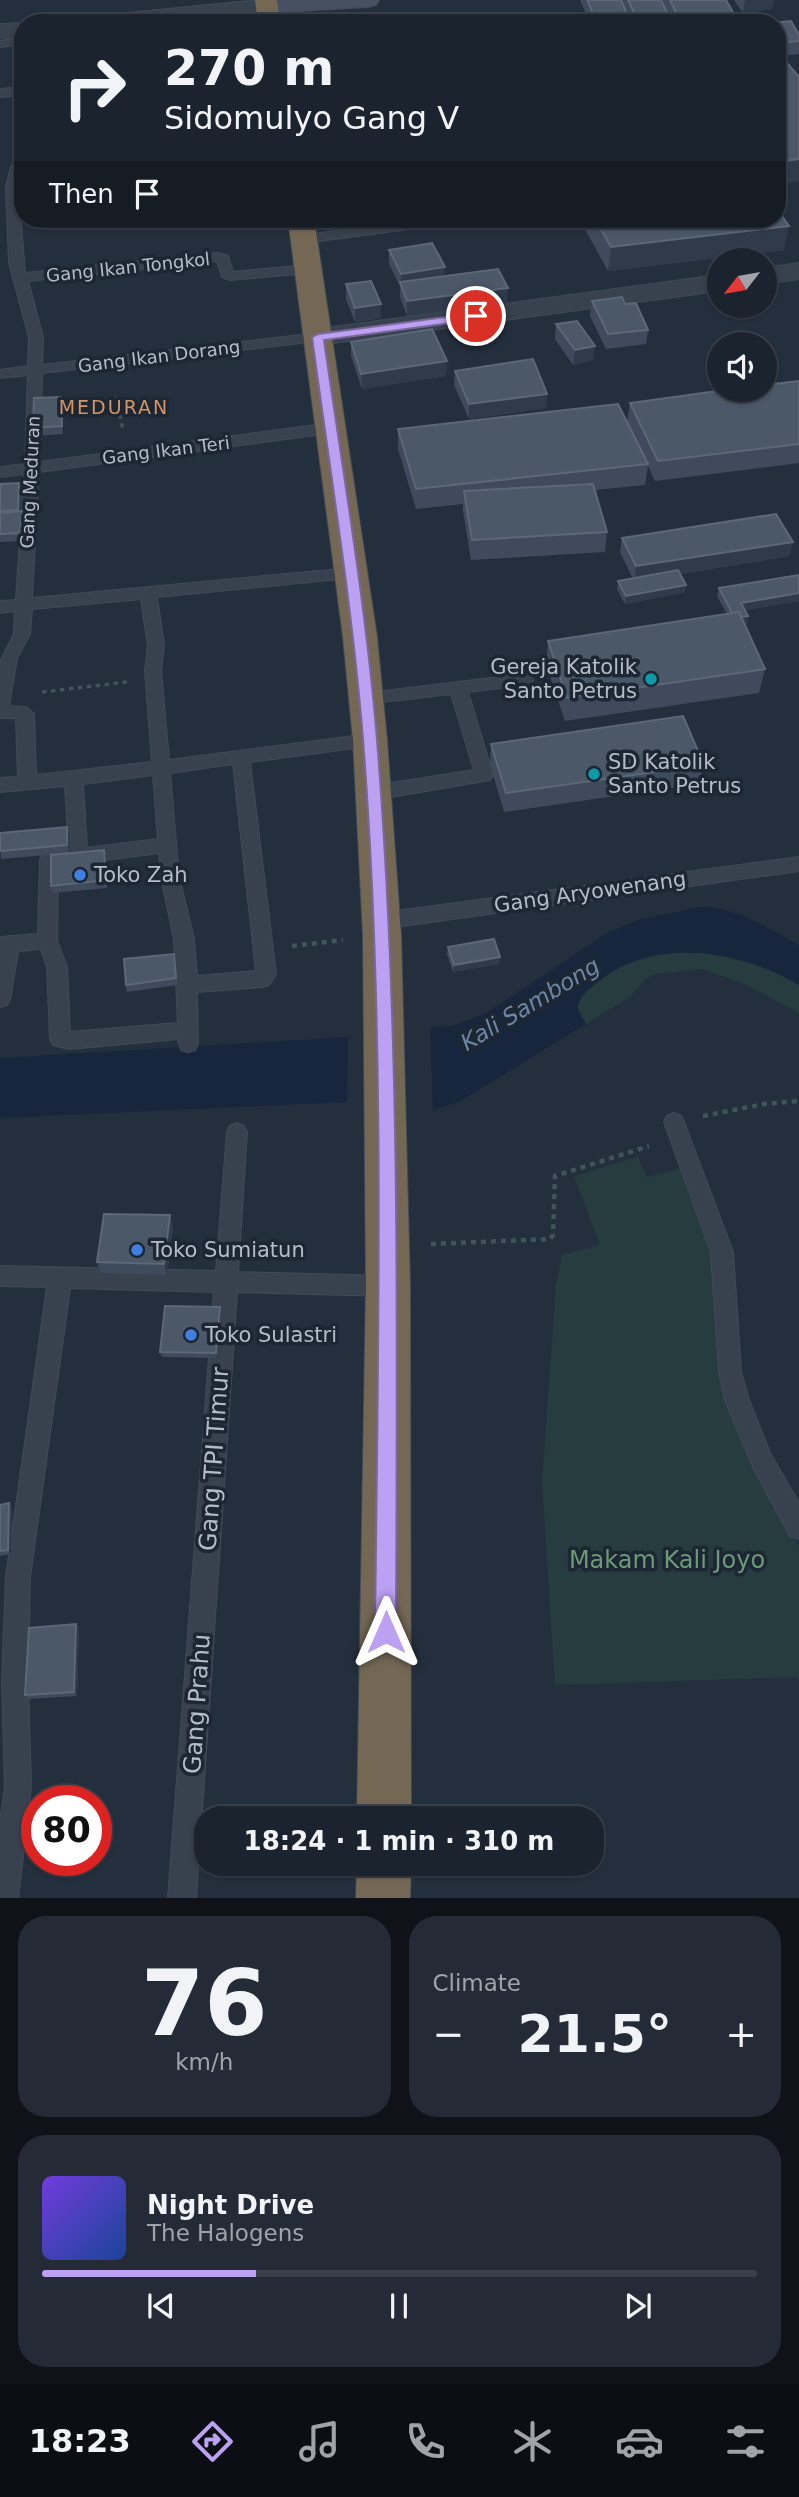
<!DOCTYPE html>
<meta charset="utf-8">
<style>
:root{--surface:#1b232e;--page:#242b36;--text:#f1f3f6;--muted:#a0a4aa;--line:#39404a;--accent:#bca0f2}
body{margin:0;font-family:"DejaVu Sans",sans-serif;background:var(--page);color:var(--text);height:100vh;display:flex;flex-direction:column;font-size:26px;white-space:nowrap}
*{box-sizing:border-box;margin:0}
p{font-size:23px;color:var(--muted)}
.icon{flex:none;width:38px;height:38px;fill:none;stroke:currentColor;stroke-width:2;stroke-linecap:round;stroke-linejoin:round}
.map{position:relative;height:1898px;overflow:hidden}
.sheet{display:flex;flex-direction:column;gap:18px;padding:18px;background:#0f1319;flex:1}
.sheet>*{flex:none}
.banner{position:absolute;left:14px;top:14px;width:772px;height:214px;border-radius:28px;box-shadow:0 2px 5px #0004,0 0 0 2px var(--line);background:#1b232e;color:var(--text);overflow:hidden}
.needle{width:46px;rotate:239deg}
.tools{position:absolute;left:707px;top:248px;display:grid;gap:14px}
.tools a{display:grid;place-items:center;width:70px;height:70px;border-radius:50%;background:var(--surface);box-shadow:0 2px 5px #0004,0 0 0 2px var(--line);font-size:35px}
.speed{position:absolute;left:21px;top:1785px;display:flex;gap:14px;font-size:35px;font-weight:700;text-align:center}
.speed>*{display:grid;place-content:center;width:91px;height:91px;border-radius:50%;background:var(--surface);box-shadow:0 2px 5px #0004,0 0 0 2px var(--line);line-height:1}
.speed .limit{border:10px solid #d22;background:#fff;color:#111}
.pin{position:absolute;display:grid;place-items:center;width:60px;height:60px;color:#fff;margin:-30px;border:4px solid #fff;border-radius:50%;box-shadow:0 2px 7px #0007}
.me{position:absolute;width:77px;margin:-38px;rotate:0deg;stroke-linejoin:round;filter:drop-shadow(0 0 5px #0008)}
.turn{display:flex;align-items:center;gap:24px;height:147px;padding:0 35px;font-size:32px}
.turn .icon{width:91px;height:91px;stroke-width:2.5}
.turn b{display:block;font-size:49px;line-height:60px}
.then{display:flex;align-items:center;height:66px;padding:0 35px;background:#0003;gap:14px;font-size:26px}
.big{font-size:52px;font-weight:700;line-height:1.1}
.sheet .widget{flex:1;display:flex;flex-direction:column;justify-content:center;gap:10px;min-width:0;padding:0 24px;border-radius:28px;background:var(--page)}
.sheet .dial{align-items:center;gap:0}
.dial b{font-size:91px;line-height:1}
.song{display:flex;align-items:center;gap:21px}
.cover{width:84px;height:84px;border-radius:10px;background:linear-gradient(135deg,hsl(260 70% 55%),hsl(220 70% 35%))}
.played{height:7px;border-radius:4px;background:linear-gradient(90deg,var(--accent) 30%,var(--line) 30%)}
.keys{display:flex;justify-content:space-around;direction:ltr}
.heat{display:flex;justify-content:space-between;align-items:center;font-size:38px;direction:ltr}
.sheet .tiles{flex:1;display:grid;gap:18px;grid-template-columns:1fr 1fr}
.widget:last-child{grid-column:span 2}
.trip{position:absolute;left:194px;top:1806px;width:410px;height:70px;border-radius:28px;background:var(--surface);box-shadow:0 2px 5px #0004,0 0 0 2px var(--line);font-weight:700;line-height:70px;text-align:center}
.dock{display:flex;height:112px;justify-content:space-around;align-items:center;background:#0b0e12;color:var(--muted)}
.dock .icon{width:49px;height:49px}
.dock .current{color:var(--accent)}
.dock b{font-size:32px;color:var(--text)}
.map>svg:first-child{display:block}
.green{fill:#263c3f}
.water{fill:#17263c}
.pier{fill:#242f3e}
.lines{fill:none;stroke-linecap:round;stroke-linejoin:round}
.lane-casing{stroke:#414a57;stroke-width:2}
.street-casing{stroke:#414a57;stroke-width:2}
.secondary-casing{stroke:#414a57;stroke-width:2}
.highway-casing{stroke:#434c59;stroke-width:2}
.path-far1{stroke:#3f5557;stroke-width:3.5;stroke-dasharray:4.5 4.5;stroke-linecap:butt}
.path{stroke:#3f5557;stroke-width:4.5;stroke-dasharray:5 5;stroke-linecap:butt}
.lane{fill:#38414e;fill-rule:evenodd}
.street{fill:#38414e;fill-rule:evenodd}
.secondary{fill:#465061;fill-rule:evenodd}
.highway{fill:#746855;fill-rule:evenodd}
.wall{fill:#3f4b5c}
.shaded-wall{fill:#2f3b4b}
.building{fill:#4b5868;stroke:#5c6777;stroke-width:2}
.route{fill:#bca0f2;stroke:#7a689d;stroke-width:2}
.culture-dot{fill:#0f9aa8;stroke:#1d2633;stroke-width:2.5}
.shop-dot{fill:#3f7fe0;stroke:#1d2633;stroke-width:2.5}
.labels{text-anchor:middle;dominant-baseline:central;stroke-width:7;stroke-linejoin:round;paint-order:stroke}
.far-street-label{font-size:18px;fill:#b4bcc9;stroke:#1d2633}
.far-neighbourhood-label{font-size:19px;letter-spacing:2px;fill:#d59563;stroke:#1d2633}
.poi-label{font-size:21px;fill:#b4bcc9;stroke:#1d2633;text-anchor:start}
.street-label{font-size:21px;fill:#b4bcc9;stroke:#1d2633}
.water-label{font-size:23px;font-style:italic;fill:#6d86a8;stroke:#1d2633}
.near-street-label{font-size:24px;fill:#b4bcc9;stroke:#1d2633}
.near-park-label{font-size:24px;fill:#6b9a76;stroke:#1d2633}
</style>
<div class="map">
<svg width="799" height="1899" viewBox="0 0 799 1899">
<rect width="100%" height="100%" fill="#242f3e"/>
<!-- green -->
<path class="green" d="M664 953C709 949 761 962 799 985V1013L745 984 702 969 656 974 646 979 631 996 586 1024 577 1005C589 976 635 958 664 953Z
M638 1157 647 1177 682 1168 715 1257 735 1424 764 1487 799 1546V1683L797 1677 555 1685 542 1481 556 1285 562 1255 600 1245 574 1176Z"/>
<!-- water -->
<path class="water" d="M699 907C737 906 767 928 799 945V985C742 950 654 936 599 981 589 989 577 997 578 1011L586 1024 459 1102 429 1111 349 1102 0 1118V1058L348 1037 455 1025 488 1012 607 933 638 920Z"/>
<!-- pier -->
<path class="pier" d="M430 1025 433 1114H408L347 1105 348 1034Z"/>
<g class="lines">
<defs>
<path id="lane" d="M22 38 23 44 0 47V41Z
M23 87V95L0 97V89Z
M23 153 18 187 25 273 219 253 228 256 233 272 308 265 315 269 308 273 230 280 222 277 217 261 28 281 43 337 42 365 318 333 325 337 318 341 42 373 40 462 331 423 338 428 331 433 39 472 32 598 351 568 359 573 351 578 157 597 164 646 161 671 169 760 370 734 376 735 379 740 376 745 370 746 250 762 276 974 269 985 262 987 197 992 198 1044 195 1050 188 1052 181 1050 178 1039 69 1049 53 1045 50 1039 47 967 41 949 18 951 10 999 7 1005 0 1007V937L38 934 40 860 42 855 69 850 65 786 0 792V778L18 777 16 718H0V662L14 634 15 611 0 613V601L16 600 24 474 0 477V467L25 464 28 375 0 378V370L28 366 29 337 9 263 6 187 11 167 19 154ZM141 599 148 646 145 671 152 762 36 775 34 714 26 707 9 706 17 658 30 634 32 609ZM233 764 256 971 197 976 194 939 179 877 170 773ZM153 775 158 839 87 848 83 784ZM159 853 161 877 174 939 178 1023 70 1032 67 967 57 941 58 866Z
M428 219H461L455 223 304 243 297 239 304 235Z
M525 674 531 676 533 680 531 684 468 692 493 775 490 780 373 800 367 798 364 793 367 788 373 786 474 770 451 694 365 704 359 702 356 698 359 694Z
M799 857V871L381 929 374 926 371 921 374 916 381 913Z
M674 1113 681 1116 684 1122 733 1252 741 1372 749 1400 770 1453 799 1503V1539L790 1536 754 1469 725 1400 719 1372 711 1252 664 1122 667 1116Z
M237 1123 244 1126 247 1132 238 1272 388 1276 396 1279 399 1286 396 1293 388 1296 237 1292 196 1899H168L214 1292 70 1288 30 1577 28 1681 31 1786 18 1899H0V1823L5 1786 2 1681 6 1577 47 1287 0 1286V1266L216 1271 227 1132 230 1126Z"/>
<path id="street" d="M260 0 275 1 278 6 275 11 267 13 166 23H85L88 18 96 16Z
M23 23V37L0 38V24Z
M799 263V279L765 284V268Z
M719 275V291L318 345 308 343 304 337 308 331 318 329Z"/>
<path id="secondary" d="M264 0H379L376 5 368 7 267 13 259 11 256 6Z"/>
<path id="highway" d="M255 0H277L280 23H258Z
M288 219H314L377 637 387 740 401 935 410 1286 411 1818H357L366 1286 363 935 353 740 343 637Z
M357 1864H411L410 1899H356Z"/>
</defs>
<!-- lane casing -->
<use href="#lane" class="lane-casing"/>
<!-- street casing -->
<use href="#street" class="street-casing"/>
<!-- secondary casing -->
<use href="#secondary" class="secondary-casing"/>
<!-- highway casing -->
<use href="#highway" class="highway-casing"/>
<!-- path-far1 -->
<path class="path-far1" d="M61 402 116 398 123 430
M42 692 127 682"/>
<!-- path -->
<path class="path" d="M292 946 343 940
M703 1116 764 1104 799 1101
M431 1244 550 1239 553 1235 555 1176 649 1146"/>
<!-- lane -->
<use href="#lane" class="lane"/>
<!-- street -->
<use href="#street" class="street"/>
<!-- secondary -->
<use href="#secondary" class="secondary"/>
<!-- highway -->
<use href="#highway" class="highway"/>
</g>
<!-- wall -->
<path class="wall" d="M580 0H726L739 23H590Z
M734 0H773L772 9 743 13Z
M777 23 799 35V54L781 56 799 77V181L777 185Z
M339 219H391L341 223Z
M581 219H777L784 250 608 271 581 222Z
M389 250 445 276 507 303 407 316 400 297V286L389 264Z
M346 284 381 304V318L355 322 346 299Z
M592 301 625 304 648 330 646 344 606 349 590 316Z
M556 324 593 360 573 365 555 339Z
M351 342 447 361 446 376 362 389 351 356Z
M455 371 547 394 546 408 469 419 454 385Z
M799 381V463L655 481 648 466 645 485 595 490 607 532 605 552 471 560 463 511V504L416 509 398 449V429L627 423 630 403Z
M61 397 63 404V434L35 436 33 428Z
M19 483 21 491 20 512 22 511 23 519 22 541 0 542V484Z
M622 538 793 542 789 556 680 574 685 592 625 604 617 589 618 581 633 579 620 552Z
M719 588 799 601 745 610 748 616 747 624H744L765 669 759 693 565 721 546 664 548 641 727 614 717 596Z
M491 744 704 765 699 784 504 812 490 764Z
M67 827 69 834V853L1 859 0 833Z
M104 850 106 857 107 888 53 893 51 886Z
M448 947 500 957 499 964 453 972 447 954Z
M174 954 178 985 127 992 126 985Z
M170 1215 173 1227 167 1275 101 1273 97 1262Z
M220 1307 221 1313 217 1358 162 1357 160 1352Z
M9 1503 12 1508 11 1554 0 1556V1505Z
M79 1628 77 1696 28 1699 25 1695Z"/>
<!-- shaded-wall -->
<path class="shaded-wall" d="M745 0H773L772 9 743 13Z
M799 159V181L777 185V162Z
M789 226 784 250 608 271 611 247Z
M445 267 444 281 401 285V274Z
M508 288 507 303 407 316V301Z
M381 304V318L355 322V308Z
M595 346 593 360 573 365 575 350Z
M447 361 446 376 362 389 361 374Z
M547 394 546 408 469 419V404Z
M61 397 63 404V434L62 426Z
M19 483 21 491 20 518 18 510Z
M22 511 23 519 22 541 20 533Z
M793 542 789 556 634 581 636 566Z
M686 585 685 592 625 604 626 596Z
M799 593V601L739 611 741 603Z
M748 616 747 624 733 626 735 618Z
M67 827 69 834V853L67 845Z
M104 850 106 857 107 888 106 880Z
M500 957 499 964 453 972 454 965Z
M170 1215 173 1227 167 1275 164 1264Z
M220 1307 221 1313 217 1358 216 1353Z
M9 1503 12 1508 11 1554 8 1550Z
M76 1624 79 1628 77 1696 74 1692Z"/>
<!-- building -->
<path class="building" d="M587 0H621L631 23H597Z
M628 0H661L672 23H639Z
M670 0H726L739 23H681Z
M791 21 799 35V41L779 43 777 40V23H771Z
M777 51 799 77V159L777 162Z
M777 209 789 226 611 247 595 219H777Z
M432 243 445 267 401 274 389 250Z
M498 269 508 288 407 301 400 282Z
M371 281 381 304 355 308 346 284Z
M622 297 625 304 636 303 648 330 608 334 592 301Z
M577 321 595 346 575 350 556 324Z
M432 329 447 361 361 374 351 342Z
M533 359 547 394 469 404 455 371Z
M799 381V444L658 461 630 403 725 390H765V385Z
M61 397 62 426 33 428 34 398Z
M618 404 648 464 416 489 398 429Z
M19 483 18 510 0 511V484Z
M593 484 607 532 472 540 464 491Z
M22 511 20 533 0 534V513Z
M776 514 793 542 636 566 622 538Z
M678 570 686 585 626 596 618 581Z
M799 575V593L741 603 748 616 741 617 739 612 732 613 719 588Z
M739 612 765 669 567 698 548 641Z
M683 716 704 765 506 793 491 744Z
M67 827V845L0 851V833Z
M104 850 106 880 51 886V855Z
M494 939 500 957 454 965 448 947Z
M174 954 176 978 126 985 124 959Z
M104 1214 170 1215 164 1264 97 1262Z
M165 1306 220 1307 216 1353 160 1352Z
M9 1503 8 1550 0 1551V1505Z
M76 1624 74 1692 25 1695 29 1628Z"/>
<!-- route -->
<path class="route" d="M476 313 482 316 480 319 324 340C343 473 366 606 377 740 401 1037 397 1335 396 1632L393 1639 386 1642 378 1639 375 1632C378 1335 386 1035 363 739 352 604 330 471 312 337L318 334Z"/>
<!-- markers -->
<g class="culture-dot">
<circle cx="651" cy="679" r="7"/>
<circle cx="594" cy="774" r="7"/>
</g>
<g class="shop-dot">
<circle cx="80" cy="875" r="7"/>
<circle cx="137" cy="1250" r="7"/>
<circle cx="191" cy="1335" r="7"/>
</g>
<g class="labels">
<!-- far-street labels -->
<g class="far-street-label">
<text transform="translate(128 267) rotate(-6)">Gang Ikan Tongkol</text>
<text transform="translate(159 356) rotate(-7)">Gang Ikan Dorang</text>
<text transform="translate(166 450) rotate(-7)">Gang Ikan Teri</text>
<text transform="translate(30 482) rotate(-87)">Gang Meduran</text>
</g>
<!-- far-neighbourhood labels -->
<g class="far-neighbourhood-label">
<text x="114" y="407">MEDURAN</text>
</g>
<!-- poi labels -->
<g class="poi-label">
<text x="637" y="667" text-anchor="end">Gereja Katolik<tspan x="637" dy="24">Santo Petrus</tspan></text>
<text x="608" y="762">SD Katolik<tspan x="608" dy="24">Santo Petrus</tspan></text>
<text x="94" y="875">Toko Zah</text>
<text x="151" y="1250">Toko Sumiatun</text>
<text x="205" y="1335">Toko Sulastri</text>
</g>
<!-- street labels -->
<g class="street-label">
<text transform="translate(590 892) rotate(-8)">Gang Aryowenang</text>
</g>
<!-- water labels -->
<g class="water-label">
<text transform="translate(530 1004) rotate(-31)">Kali Sambong</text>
</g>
<!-- near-street labels -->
<g class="near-street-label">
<text transform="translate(214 1459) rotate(-86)">Gang TPI Timur</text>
<text transform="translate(197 1704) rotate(-86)">Gang Prahu</text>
</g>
<!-- near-park labels -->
<g class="near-park-label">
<text x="667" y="1560">Makam Kali Joyo</text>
</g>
</g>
</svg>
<div class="tools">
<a><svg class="needle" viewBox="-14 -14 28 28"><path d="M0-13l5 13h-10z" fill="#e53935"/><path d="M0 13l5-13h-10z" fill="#a0a4aa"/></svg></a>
<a><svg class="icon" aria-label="sound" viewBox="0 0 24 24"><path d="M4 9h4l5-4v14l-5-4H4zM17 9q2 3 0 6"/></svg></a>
</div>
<div class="speed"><div class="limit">80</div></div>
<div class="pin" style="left:476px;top:316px;background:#d93025"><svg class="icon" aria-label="arrive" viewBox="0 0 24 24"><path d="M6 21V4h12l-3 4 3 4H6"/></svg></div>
<svg class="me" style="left:386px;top:1632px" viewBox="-20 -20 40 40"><path d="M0-17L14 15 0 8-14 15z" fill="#bca0f2" stroke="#fff" stroke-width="4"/></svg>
<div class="trip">18:24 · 1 min · 310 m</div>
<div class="banner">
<div class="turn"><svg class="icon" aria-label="right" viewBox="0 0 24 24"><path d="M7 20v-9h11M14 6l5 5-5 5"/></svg><div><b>270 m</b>Sidomulyo Gang V</div></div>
<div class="then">Then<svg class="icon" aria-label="arrive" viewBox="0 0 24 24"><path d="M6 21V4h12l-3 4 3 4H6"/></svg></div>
</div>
</div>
<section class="sheet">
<div class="tiles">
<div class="widget dial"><b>76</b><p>km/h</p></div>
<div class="widget"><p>Climate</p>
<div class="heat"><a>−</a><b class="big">21.5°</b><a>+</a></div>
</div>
<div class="widget">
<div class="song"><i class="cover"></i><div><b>Night Drive</b><p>The Halogens</p></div></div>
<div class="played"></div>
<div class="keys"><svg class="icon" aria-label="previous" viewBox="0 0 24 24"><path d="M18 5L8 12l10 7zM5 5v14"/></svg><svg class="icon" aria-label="pause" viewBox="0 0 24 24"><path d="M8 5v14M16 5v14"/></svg><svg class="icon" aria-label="next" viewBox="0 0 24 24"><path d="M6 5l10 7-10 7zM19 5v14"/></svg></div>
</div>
</div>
</section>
<nav class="dock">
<b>18:23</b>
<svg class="icon current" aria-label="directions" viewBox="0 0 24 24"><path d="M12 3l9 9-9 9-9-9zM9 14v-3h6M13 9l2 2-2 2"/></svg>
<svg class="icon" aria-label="music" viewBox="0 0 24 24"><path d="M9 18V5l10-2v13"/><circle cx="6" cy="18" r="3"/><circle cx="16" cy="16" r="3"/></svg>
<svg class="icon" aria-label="phone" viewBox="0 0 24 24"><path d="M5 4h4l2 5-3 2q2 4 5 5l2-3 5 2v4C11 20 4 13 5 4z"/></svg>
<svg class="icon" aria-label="climate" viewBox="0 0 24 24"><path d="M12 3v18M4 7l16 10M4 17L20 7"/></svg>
<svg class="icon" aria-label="car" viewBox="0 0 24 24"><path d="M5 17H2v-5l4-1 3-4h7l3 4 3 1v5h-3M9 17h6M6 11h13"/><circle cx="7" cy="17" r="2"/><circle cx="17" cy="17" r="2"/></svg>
<svg class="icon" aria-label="filters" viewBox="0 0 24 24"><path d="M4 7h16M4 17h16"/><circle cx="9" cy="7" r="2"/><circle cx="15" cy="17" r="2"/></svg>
</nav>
